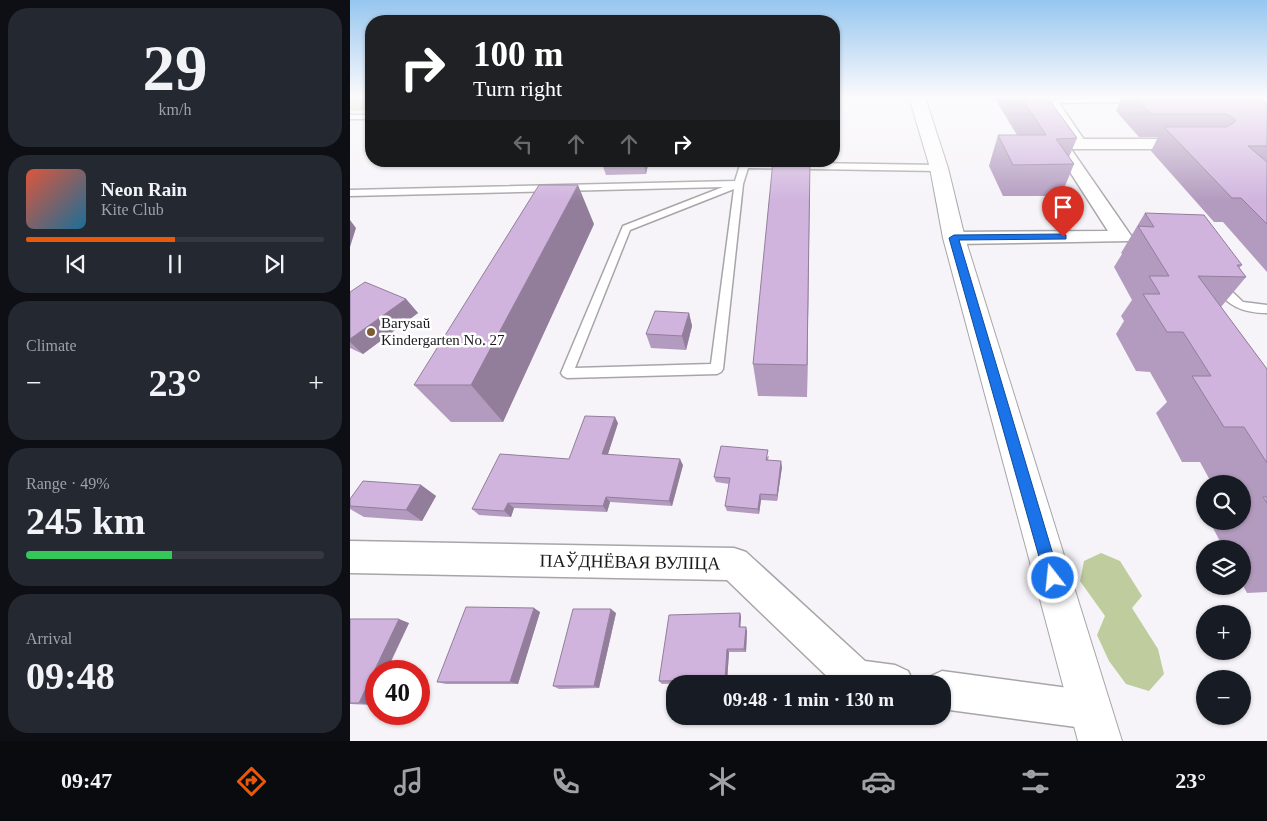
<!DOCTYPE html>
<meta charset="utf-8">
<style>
:root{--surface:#171b24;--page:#242831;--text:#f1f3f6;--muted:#9ea1a6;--line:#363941;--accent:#ea580c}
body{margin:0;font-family:Georgia,serif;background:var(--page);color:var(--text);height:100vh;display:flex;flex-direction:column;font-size:19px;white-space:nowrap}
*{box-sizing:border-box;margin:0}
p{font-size:16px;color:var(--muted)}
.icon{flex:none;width:28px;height:28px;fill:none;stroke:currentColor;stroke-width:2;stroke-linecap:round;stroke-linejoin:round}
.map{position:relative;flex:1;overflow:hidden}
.details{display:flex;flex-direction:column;gap:8px;padding:8px;background:#0d0f14;width:350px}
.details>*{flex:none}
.hud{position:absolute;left:15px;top:15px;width:475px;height:152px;border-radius:20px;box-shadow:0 1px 4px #0004;background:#202124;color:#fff;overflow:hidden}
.buttons{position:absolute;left:846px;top:475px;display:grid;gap:10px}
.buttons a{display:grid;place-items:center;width:55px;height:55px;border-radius:50%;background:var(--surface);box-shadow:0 1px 4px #0004;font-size:25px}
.speed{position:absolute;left:15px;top:660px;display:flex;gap:10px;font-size:25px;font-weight:700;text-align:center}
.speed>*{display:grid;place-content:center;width:65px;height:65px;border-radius:50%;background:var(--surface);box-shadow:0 1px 4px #0004;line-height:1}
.speed .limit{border:8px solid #d22;background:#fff;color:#111}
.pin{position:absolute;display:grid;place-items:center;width:42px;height:42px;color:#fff;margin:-51px -21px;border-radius:50% 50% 50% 0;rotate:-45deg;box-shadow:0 0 5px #0007}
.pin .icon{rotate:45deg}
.me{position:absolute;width:55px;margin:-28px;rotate:344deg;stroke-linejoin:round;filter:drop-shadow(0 0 4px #0008)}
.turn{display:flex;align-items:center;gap:18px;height:105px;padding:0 25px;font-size:22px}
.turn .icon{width:65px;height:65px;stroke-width:2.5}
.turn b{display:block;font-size:35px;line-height:42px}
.lanes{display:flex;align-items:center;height:48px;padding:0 25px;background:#0003;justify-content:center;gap:25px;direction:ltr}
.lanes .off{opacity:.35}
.big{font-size:38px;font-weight:600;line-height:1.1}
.details .card{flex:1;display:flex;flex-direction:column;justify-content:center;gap:8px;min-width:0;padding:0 18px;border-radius:20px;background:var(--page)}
.details .dial{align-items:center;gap:0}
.dial b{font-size:65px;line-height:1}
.song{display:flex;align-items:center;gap:15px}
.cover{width:60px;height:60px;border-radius:8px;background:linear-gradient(135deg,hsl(10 70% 55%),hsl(200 70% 35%))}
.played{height:5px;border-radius:2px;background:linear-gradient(90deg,var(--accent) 50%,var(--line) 50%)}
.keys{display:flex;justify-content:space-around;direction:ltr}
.heat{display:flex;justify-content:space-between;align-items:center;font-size:28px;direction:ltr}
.charge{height:8px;border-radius:4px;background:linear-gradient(90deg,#34c759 49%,var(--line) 0)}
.trip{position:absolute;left:316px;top:675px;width:285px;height:50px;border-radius:20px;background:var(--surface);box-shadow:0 1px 4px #0004;font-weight:600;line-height:50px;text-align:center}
.dock{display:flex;height:80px;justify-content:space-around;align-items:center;background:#090b0e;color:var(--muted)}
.dock .icon{width:35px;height:35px}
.dock .current{color:var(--accent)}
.dock b{font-size:22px;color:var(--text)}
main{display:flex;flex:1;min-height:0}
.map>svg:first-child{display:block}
.green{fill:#becc9e}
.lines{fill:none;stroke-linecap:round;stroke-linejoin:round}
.service-casing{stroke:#a7a5a8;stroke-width:3}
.minor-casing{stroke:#a7a5a8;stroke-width:3}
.tertiary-casing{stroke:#a7a5a8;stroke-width:2}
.service{fill:#fff;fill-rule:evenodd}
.minor{fill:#fff;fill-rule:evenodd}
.tertiary{fill:#fff;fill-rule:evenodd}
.wall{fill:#b39bbf}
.shaded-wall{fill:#927e9b}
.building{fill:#d0b4de;stroke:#927e9b}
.route{fill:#1a73e8;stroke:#114b97}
.poi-dot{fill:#7c5c32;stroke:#fff;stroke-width:2}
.labels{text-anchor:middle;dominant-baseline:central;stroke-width:5;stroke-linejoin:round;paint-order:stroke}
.poi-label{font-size:15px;fill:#1b1a1c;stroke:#fff;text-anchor:start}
.near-street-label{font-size:18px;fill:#1b1a1c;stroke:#fff}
</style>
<main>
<section class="details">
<div class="card dial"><b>29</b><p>km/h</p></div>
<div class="card">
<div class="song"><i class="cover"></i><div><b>Neon Rain</b><p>Kite Club</p></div></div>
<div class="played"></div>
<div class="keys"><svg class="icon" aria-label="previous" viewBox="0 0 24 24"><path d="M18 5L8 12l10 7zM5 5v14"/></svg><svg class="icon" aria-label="pause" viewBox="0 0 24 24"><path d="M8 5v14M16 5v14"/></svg><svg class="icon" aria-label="next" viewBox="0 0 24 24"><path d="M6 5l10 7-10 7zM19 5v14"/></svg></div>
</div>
<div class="card"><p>Climate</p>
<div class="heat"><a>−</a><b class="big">23°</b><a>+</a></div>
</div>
<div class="card"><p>Range · 49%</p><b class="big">245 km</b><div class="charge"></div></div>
<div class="card"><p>Arrival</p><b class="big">09:48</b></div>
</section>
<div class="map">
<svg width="917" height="741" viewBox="0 0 917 741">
<rect width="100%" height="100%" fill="#f6f4f8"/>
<!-- green -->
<path class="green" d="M0 97H21V110L0 111Z
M751 553 770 561 792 596 782 608 808 649 814 674 799 691 776 684 759 661 747 635 755 616 730 581 734 561Z"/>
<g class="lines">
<defs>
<path id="service" d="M786 97 781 102 709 103 737 144 733 146H730L700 104 707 99Z
M0 115H21V119H0Z
M394 162 589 165 593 168 589 171 398 168 393 184 373 369 371 372 367 374 217 378 213 376 211 373 273 226 373 187 0 196V190L385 181 390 165ZM384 189 361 364 225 368 280 230Z
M869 282 873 283 893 302 917 305V313C893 313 877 306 864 286Z"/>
<path id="minor" d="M716 139H838L846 144 838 149H721L782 237 779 241 604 244 597 242 594 238 597 234 604 232 758 231 704 147 710 141Z
M0 541 384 548 396 552 515 661 545 665 558 671 564 684H485L377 580 0 573Z
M592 671 741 691 755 696 760 710 755 724 741 729 592 709V684H576L579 677Z"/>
<path id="tertiary" d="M559 97H575L598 168 615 238 772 741H728L593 238 580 168Z"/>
</defs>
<!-- service casing -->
<use href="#service" class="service-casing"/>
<!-- minor casing -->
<use href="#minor" class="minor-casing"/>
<!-- tertiary casing -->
<use href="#tertiary" class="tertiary-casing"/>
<!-- service -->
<use href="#service" class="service"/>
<!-- minor -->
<use href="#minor" class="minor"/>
<!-- tertiary -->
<use href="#tertiary" class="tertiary"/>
</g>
<!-- wall -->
<path class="wall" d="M644 97H697L727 138 719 157 724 164 711 196H653L639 166 648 135H667Z
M772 97H908L917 104V272L873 222H864L801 151 808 137H789L766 111Z
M251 161H299L296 174 256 175Z
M460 161 457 397 408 396 403 364Z
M795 213 892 265 889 268 896 277 871 307 917 369V592L897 593 892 584V549H874L863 528 873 521H892V484H862L850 462H832L806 413 817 402 800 372 786 371 766 334 774 321 771 316 782 300 764 267 772 254 771 253Z
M244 224 153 422H101L64 385Z
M0 292 56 299 68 313 13 354 0 348Z
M339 313 342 326 336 350 301 348 296 334Z
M268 423 258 454 333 465 322 506 260 502 257 512 164 508 161 517 129 515 122 509 219 459Z
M419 456 418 460 432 467 427 501 411 500 409 514 377 511 375 506 379 484 366 482 364 477Z
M71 485 86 496 72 521 14 517 0 509V499Z
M190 612 168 684H96L87 682Z
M266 613 249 688 209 689 203 686Z
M390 613 391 617 390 627 397 631 396 652H379L377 682 312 684 309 681Z
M0 619 59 623 21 705 0 704Z"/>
<!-- shaded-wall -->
<path class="shaded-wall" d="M293 161H299L296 174Z
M460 171 457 397V365Z
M228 185 244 224 153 422 121 385Z
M0 220 6 228 0 247Z
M56 299 68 313 13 354 0 342V339Z
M339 313 342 326 336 350 332 336Z
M265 417 268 423 256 460 252 454Z
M330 459 333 465 322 506 319 501Z
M431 461 432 467 427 501V495Z
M71 485 86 496 72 521 56 510Z
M410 494 411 500 409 514 408 509Z
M256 497 260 502 257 512 253 506Z
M158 503 164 508 161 517 154 511Z
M184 608 190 612 168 684 160 682Z
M261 609 266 613 249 688 244 686Z
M390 613 391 617 390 631 389 627Z
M49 619 59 623 36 671H26V692L21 705 9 703Z
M396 627 397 631 396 652 394 649Z
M377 649 379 652 377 682 375 680Z"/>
<!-- building -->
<path class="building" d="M671 97H697L727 138 706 139 724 164 663 165 648 135H696Z
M784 97H908L917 104V146H898L917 162V224L891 198H882L814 127H876L885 122V119L876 114H801Z
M423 161H460L457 365 403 364Z
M189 185H228L121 385H64Z
M795 213 854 215 892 265H887L896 277 848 276 917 369V463L894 427H874L842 376H861L833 332H817L793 294H810L799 276H819L788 226 804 227Z
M15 282 56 299 0 339V292Z
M305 311 339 313 332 336 296 334Z
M235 416 265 417 252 454 330 459 319 501 256 497 253 506 158 503 154 511 122 509 150 454 219 459Z
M371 446 418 450 416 460 431 461 427 495 410 494 408 509 375 506 380 478 364 477Z
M13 481 71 485 56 510 0 506V499Z
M913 497H917V503Z
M116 607 184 608 160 682H87Z
M223 609H261L244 686H203Z
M390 613 389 627H396L394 649H377L375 680 309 681 319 615Z
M0 619H49L9 703H0Z"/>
<!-- sky -->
<linearGradient id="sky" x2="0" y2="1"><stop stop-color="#96c6ef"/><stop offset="0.48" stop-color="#fbfafc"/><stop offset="1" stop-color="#fbfafc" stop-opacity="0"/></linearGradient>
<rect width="917" height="201" fill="url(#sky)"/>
<!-- route -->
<path class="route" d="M713 234 716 235V239L609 240 710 578 708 583 703 585 698 583 695 578 599 238 604 235Z"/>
<!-- markers -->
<circle class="poi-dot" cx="21" cy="332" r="5"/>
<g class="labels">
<!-- poi labels -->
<g class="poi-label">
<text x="31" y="323">Barysaŭ<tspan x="31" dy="17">Kindergarten No. 27</tspan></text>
</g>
<!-- near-street labels -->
<g class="near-street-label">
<text transform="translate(280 562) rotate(1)">ПАЎДНЁВАЯ ВУЛІЦА</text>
</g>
</g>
</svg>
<div class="buttons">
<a><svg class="icon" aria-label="search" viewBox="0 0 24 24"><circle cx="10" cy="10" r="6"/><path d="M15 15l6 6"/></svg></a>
<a><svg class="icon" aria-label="layers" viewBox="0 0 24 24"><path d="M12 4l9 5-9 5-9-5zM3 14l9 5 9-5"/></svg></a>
<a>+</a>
<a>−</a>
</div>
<div class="speed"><div class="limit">40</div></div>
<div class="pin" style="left:713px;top:237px;background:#d93025"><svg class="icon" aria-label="arrive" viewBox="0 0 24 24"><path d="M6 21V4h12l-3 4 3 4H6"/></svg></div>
<svg class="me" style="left:703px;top:578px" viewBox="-20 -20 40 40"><circle r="17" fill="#1a73e8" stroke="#fff" stroke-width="3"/><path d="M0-11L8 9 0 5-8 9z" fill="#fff"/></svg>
<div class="trip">09:48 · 1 min · 130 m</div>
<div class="hud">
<div class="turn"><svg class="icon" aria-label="right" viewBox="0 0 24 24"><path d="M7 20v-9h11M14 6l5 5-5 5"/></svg><div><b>100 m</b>Turn right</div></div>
<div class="lanes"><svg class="icon off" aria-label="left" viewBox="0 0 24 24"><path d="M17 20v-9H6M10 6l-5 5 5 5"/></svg><svg class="icon off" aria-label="ahead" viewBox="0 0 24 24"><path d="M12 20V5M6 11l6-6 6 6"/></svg><svg class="icon off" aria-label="ahead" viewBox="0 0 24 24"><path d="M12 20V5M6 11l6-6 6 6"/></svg><svg class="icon" aria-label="right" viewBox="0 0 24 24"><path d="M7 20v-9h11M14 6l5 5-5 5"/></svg></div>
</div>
</div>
</main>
<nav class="dock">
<b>09:47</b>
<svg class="icon current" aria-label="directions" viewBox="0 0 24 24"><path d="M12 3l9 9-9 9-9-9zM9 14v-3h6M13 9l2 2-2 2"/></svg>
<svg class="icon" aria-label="music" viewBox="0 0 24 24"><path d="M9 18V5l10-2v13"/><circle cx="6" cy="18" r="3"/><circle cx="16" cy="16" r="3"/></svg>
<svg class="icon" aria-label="phone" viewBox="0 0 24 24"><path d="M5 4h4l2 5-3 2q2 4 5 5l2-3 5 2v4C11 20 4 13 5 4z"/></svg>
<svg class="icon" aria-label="climate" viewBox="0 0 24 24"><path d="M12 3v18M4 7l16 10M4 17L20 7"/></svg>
<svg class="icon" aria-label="car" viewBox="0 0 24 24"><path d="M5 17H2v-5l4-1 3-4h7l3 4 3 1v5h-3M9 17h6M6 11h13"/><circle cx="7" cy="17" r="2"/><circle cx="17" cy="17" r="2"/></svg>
<svg class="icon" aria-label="filters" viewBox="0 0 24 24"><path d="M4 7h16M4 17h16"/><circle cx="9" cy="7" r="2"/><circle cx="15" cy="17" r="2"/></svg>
<b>23°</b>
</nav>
